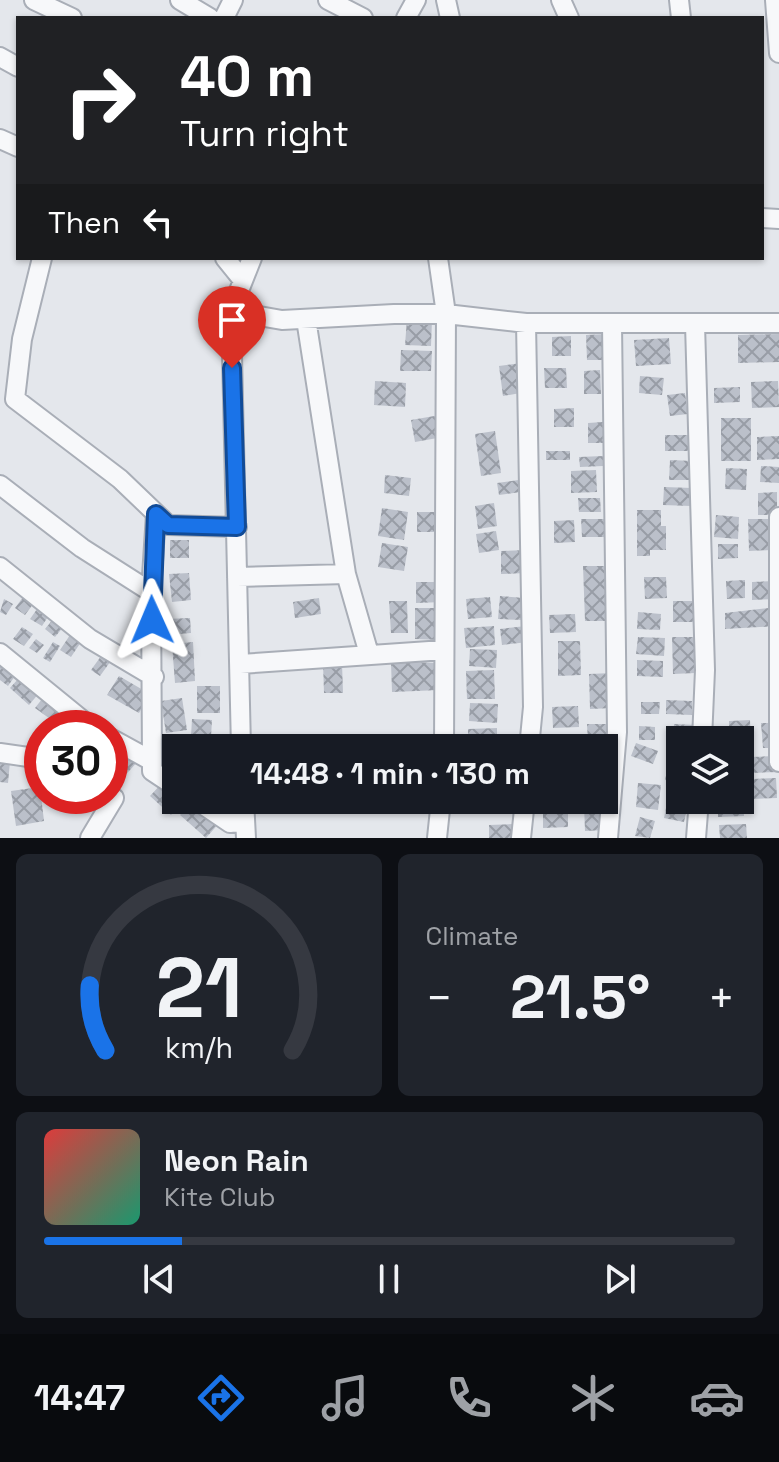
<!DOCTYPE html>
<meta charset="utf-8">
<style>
:root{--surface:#171b24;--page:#20242c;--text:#f1f3f6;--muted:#9ea1a6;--line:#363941;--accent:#1a73e8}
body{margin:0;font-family:"Space Grotesk",sans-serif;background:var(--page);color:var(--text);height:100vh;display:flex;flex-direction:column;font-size:30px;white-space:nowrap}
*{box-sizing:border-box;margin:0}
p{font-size:26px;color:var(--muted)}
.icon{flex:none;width:44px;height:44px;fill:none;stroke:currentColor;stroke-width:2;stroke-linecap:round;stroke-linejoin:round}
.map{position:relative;height:838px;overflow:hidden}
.panel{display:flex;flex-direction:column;gap:16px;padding:16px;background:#0d0f14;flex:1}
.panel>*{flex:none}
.top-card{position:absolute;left:16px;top:16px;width:748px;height:244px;border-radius:0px;box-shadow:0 2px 6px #0004;background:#202124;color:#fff;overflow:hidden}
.fabs{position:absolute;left:666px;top:726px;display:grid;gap:16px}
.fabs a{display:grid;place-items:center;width:88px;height:88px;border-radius:0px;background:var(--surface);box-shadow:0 2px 6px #0004;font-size:40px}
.speed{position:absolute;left:24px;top:710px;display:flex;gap:16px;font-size:40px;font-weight:700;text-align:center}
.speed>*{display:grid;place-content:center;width:104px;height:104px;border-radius:50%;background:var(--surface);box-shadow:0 2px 6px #0004;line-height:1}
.speed .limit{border:12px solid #d22;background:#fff;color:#111}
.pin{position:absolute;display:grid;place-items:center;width:68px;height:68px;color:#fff;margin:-82px -34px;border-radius:50% 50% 50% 0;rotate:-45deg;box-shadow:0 0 8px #0007}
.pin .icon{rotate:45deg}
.me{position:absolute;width:88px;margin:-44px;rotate:359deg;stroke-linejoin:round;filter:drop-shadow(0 0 6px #0008)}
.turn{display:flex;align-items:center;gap:28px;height:168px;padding:0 32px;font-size:36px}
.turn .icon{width:104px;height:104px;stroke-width:2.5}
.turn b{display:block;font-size:56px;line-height:68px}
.then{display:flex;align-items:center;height:76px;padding:0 32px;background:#0003;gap:16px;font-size:30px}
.big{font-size:60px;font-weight:700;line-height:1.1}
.panel .card{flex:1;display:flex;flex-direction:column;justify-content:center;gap:12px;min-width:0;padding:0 28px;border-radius:12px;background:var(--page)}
.panel .dial{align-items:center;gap:0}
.dial svg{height:208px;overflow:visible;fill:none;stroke:var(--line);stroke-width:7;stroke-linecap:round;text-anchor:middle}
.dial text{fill:var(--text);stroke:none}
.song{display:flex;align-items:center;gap:24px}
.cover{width:96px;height:96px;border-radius:12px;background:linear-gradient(135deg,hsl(0 70% 55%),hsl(160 70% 35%))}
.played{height:8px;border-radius:4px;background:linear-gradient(90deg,var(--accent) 20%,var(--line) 20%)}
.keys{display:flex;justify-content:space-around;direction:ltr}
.heat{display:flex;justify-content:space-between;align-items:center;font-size:44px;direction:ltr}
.panel .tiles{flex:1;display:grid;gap:16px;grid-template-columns:1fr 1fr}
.card:last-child{grid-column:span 2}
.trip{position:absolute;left:162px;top:734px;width:456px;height:80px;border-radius:0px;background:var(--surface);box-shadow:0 2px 6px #0004;font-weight:700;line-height:80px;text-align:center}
.tab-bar{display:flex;height:128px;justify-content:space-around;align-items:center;background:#090b0e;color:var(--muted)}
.tab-bar .icon{width:56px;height:56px}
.tab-bar .active{color:var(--accent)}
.tab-bar b{font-size:36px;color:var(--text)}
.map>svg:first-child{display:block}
.building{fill:url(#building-cross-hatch)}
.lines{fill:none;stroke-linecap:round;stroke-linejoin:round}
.minor-casing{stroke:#a9aeb7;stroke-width:22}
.minor{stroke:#f7f8fa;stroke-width:18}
.route-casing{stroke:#114b97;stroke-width:20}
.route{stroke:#1a73e8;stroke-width:14}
</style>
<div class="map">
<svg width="779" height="838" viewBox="0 0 779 838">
<defs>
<pattern id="building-cross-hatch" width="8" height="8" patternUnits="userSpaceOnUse" patternTransform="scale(2)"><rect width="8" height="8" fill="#bbc0ca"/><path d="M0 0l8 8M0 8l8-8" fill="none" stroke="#989da6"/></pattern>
</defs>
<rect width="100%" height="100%" fill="#e4e7ec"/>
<!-- building -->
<path class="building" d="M407 319 432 320 431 346 405 345Z
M607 334 608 360H587L586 335Z
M779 334V362L738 363V335Z
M571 336V356H552V337Z
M669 338 671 364 636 366 634 340Z
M401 350 432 351 431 371H400Z
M522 363 526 392 503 396 499 366Z
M544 368H566L567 388H545Z
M600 370 601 394H584V371Z
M640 376 664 378 662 395 639 393Z
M375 381 406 383 405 407 374 405Z
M778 381 779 407 752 408 751 382Z
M740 387V402L714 403V388Z
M685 393 688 414 670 416 667 395Z
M574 408V427H554V409Z
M440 415 443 437 415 442 411 420Z
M721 418H751V461H721Z
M603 422V443H588V423Z
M495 431 501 473 481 476 475 434Z
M665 435H692L691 451H665Z
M779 436V459L757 460V437Z
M546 451H570V460H546Z
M603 456V466L580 467 579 457Z
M670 460 693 461V480H669Z
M761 466 779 467V483L760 482Z
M726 468 747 469 746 490 725 489Z
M596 470 597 492 571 493V471Z
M385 475 411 478 409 496 384 493Z
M526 479 528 491 499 495 497 483Z
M664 487 692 488 691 506 663 505Z
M777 492V515H758V493Z
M578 498H600L601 512H579Z
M494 503 497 526 478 529 475 506Z
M382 508 408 512 404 540 378 536Z
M637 510H661V526H666V550H650V556H637Z
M417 512H438V532H417Z
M716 515 739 517 738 539 714 537Z
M581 519H605L606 537H582Z
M748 519H770L771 550 749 551Z
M574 520 575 542 554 543V521Z
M496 531 499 550 479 553 476 534Z
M170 540H189V558H170Z
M382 543 408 547 404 571 378 567Z
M718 544H738V558L718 559Z
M526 550V573L501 574V551Z
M583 566H612L613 621H585Z
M189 573 191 600 172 602 169 574Z
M644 577H666L667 598 645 599Z
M745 580V598L727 599 726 581Z
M776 581V599L752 600V582Z
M416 582H444L443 602 416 603Z
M29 589 39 596 25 615 15 608Z
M500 596 525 598 524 620 498 619Z
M490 597 492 617 468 619 466 599Z
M319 598 321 614 295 618 293 602Z
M4 599 13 604 6 615 0 612Z
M389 601H407L408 633H391Z
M673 601H696V622H673Z
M42 602 53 609 42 626 30 619Z
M777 607 778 626 725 629V613Z
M415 608H441L440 640 415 639Z
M59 612 69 620 55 637 45 629Z
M638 612 661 614 660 630 637 629Z
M575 614 576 632 550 633 549 615Z
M190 618 191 633 166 635V619Z
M494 626 495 645 466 648 464 628Z
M526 626 528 642 502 645 500 629Z
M22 627 33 634 24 646 13 639Z
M70 635 81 642 71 657 60 650Z
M638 637 665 638 664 656 636 654Z
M672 637H695V673L673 674Z
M36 639 44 645 37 653 29 648Z
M558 641H580L581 675 558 676Z
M53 642 60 646 50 662 43 658Z
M193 642 195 681 175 683 172 644Z
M470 649 497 650 496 668 469 666Z
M104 652 113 658 100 676 91 670Z
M0 653 22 666 8 686 0 680Z
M637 660 663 661V677L637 676Z
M413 662 439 663 440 690 392 692 391 663Z
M323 663H342L343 693H324Z
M26 670 45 686 29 705 10 688Z
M494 670 495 699H467L466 671Z
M612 673 613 708 590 709 589 674Z
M119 676 150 694 139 713 107 695Z
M197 686H220V713H197Z
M49 690 73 708 60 726 35 708Z
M182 698 187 730 166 733 161 701Z
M666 700 692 701V715L666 714Z
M641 702H660L659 714H641Z
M470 703 498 704 497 723 469 721Z
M578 706 579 727 553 728 552 707Z
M192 719 212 720 211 737 191 736Z
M750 720 751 743 729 740V721Z
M761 723H779V748H763Z
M587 724H606V743L588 744Z
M674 724 695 725 694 740 673 743Z
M639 726 655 727V740H639Z
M497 728V748H468V729Z
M190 738 191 748H176V757H170L168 740Z
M636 743 658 751 653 764 631 756Z
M0 750 11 751 8 783 0 782Z
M129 751 139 760 120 781 110 772Z
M777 756 778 772 752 773V757Z
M669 762 680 764V783L665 780Z
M168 777 176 784V800H184L171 815 150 796Z
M776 778 777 798 752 799V779Z
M638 783 661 785 658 810 636 807Z
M40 787 44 821 16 826 11 791Z
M740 795H743L744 816 718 817V800H740Z
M668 798 688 802 684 822 664 818Z
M194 800 221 821 206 838 180 815Z
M513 803V813L488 814 487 804Z
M584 805H606L607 830 585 831Z
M568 808V827L543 828V809Z
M640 817 655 821 650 838 635 836Z
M513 824V838H489V825Z
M746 824 747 838H720L719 825Z"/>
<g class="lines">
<defs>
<path id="minor" d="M34 0 72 18
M180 0 210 18
M328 0 363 18
M446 0 450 18
M561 0 569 18
M679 0 681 18
M775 0 779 53
M224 18 233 0
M406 18 416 0
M0 57 18 67
M0 139 18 147
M762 218 779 219
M42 258 22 339 15 399 120 479 168 525 237 527
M225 258 242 279
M438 258 446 314 444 748
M231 311 282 320 394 314H446L526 323H779
M306 319 346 574 369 654
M526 323 533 707 529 748
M695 324 705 670 702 740
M0 485 82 548 151 592 156 514
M779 517V762
M0 567 90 639 154 677
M237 577 346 574
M0 653 92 728
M240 664 444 650
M110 738 152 761 151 592
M241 748 231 311 252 258
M0 753 42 759
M152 761V771L176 787
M196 800 230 823 245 821
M244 800 246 838
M90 838 114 798 110 796
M437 838 441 800
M521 838 525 800
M608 838 617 732 612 324
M696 838 699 800"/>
</defs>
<!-- minor casing -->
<use href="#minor" class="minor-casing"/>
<!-- minor -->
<use href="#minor" class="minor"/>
</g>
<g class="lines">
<defs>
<path id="route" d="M152 620 156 514 168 525 237 527 232 368"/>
</defs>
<!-- route casing -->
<use href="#route" class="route-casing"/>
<!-- route -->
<use href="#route" class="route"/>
</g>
</svg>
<div class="fabs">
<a><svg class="icon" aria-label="layers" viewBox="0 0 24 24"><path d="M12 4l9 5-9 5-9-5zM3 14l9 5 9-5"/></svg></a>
</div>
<div class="speed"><div class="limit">30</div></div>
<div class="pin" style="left:232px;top:368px;background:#d93025"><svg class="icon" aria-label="arrive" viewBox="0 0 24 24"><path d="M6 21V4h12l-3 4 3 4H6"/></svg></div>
<svg class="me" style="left:152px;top:620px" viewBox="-20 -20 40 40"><path d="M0-17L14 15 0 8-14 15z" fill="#1a73e8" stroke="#fff" stroke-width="4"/></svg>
<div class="trip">14:48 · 1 min · 130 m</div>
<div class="top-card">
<div class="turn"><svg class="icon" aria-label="right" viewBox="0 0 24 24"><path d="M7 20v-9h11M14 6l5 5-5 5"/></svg><div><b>40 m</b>Turn right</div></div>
<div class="then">Then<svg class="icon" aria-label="left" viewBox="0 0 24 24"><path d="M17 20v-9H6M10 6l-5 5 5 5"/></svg></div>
</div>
</div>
<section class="panel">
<div class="tiles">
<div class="card dial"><svg viewBox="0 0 100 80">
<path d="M14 69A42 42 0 1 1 86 69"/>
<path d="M14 69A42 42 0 0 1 8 44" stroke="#1a73e8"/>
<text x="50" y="56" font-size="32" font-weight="700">21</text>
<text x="50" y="72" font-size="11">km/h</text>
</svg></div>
<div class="card"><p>Climate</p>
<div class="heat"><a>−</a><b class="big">21.5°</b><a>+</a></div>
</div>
<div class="card">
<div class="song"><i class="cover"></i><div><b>Neon Rain</b><p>Kite Club</p></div></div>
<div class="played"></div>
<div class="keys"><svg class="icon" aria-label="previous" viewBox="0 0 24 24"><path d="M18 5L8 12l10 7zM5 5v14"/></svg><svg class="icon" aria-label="pause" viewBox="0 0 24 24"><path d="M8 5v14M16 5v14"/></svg><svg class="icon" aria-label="next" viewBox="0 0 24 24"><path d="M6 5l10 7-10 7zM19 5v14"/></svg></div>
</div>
</div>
</section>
<nav class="tab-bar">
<b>14:47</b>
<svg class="icon active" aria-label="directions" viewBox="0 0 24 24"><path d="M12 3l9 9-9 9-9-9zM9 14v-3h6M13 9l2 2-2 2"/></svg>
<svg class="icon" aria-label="music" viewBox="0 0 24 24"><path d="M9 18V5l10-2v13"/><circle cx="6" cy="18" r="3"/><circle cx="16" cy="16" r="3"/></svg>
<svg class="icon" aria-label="phone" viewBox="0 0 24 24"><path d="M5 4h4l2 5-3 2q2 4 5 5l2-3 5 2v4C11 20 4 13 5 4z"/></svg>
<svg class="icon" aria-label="climate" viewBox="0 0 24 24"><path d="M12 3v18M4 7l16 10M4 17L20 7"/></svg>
<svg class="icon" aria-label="car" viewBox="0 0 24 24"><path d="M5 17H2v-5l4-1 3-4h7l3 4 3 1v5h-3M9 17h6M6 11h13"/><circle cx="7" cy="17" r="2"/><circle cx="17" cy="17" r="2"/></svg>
</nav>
